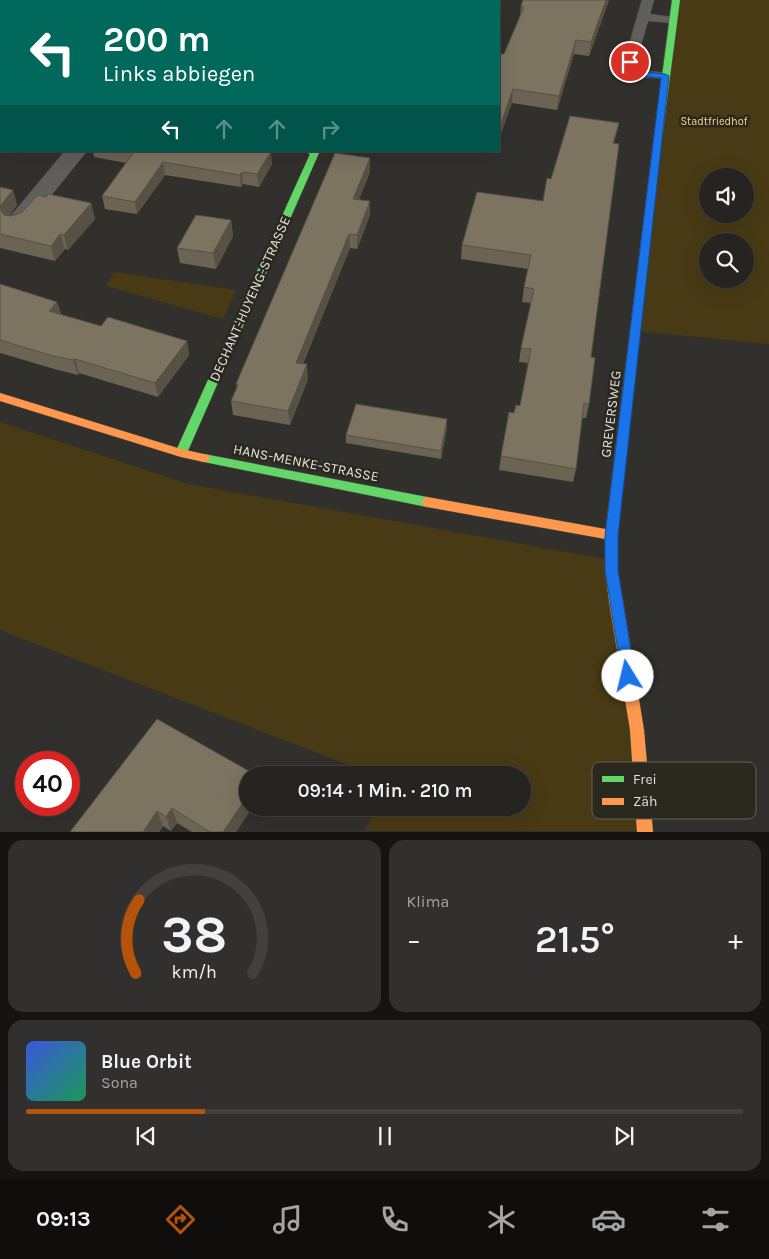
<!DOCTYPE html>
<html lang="de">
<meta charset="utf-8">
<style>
:root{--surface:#262421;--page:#32302e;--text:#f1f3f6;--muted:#a4a4a5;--line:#42413f;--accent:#b45309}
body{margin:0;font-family:Karla,sans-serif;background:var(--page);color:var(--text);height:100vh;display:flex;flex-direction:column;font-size:19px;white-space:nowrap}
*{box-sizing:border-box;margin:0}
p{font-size:16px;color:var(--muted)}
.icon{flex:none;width:28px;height:28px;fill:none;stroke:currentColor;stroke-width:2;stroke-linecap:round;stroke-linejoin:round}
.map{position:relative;height:832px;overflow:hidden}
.side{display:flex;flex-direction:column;gap:8px;padding:8px;background:#151412;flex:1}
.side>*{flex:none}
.banner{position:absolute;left:0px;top:0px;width:500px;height:152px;box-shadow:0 5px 20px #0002,0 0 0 1px var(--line);background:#00695c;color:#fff;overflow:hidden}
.controls{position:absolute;left:699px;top:168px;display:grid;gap:10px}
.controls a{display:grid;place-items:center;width:55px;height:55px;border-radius:50%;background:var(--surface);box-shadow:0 5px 20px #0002,0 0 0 1px var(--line);font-size:25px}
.speed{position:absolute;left:15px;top:751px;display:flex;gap:10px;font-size:25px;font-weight:700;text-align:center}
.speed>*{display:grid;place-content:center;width:65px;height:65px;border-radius:50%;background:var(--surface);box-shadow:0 5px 20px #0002,0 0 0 1px var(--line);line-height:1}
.speed .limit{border:8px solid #d22;background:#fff;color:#111}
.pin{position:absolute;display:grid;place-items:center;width:42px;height:42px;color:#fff;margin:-21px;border:2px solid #fff;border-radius:50%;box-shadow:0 1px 5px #0007}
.me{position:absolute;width:55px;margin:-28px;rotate:351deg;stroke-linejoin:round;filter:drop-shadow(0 0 4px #0008)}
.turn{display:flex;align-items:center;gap:18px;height:105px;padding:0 20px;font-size:22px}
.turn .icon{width:65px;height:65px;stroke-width:2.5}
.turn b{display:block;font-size:35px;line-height:42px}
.lanes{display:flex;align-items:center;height:48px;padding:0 20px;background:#0003;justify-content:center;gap:25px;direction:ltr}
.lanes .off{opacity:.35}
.big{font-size:38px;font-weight:600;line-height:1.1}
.side .card{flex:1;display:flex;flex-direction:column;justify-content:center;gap:8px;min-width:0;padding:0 18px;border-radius:15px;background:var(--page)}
.side .dial{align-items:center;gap:0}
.dial svg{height:130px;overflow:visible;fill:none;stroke:var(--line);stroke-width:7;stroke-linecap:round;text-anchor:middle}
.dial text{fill:var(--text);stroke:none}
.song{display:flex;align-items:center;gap:15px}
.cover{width:60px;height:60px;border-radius:8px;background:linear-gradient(135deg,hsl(230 70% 55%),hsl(150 70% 35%))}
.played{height:5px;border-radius:2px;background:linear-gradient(90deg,var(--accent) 25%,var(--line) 25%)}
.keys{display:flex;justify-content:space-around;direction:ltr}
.heat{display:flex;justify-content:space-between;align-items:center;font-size:28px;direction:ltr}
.side .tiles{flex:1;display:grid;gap:8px;grid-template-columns:1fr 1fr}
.card:last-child{grid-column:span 2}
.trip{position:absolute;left:239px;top:766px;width:292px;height:50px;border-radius:25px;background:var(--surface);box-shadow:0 5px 20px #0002,0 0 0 1px var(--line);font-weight:600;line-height:50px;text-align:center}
.tab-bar{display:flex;height:80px;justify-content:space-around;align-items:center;background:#0f0e0d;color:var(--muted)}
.tab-bar .icon{width:35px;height:35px}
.tab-bar .active{color:var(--accent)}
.tab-bar b{font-size:22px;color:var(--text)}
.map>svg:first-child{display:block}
.green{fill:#483a14;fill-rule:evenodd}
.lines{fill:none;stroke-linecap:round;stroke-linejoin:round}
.lane-casing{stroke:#4e4d49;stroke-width:1}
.street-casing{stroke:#4e4d49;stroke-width:1}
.fast-casing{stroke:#4e4d49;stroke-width:1}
.slow-casing{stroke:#4e4d49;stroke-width:1}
.lane{fill:#615f5c;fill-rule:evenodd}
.street{fill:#615f5c;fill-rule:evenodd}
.fast{fill:#63d668;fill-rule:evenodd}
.slow{fill:#ff974d;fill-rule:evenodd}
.wall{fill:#6b6453}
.shaded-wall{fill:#575144}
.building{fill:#7c7461;stroke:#575144}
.route{fill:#1a73e8;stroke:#114b97}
.labels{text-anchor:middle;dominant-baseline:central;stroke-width:5;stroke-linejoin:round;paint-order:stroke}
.far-park-label{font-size:11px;fill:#fdd97f;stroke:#2b2820}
.street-label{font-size:14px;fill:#e4e2dd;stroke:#2b2820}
.key{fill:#2b2820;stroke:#626059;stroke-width:1}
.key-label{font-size:14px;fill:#e4e2dd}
</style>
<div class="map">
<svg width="769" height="832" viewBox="0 0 769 832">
<rect width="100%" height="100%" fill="#32302c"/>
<!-- green -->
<path class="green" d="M676 0H769V344L636 331ZM708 176H745V214H708ZM708 241H745V279H708Z
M114 272 236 290 223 319 106 286Z
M0 422 188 484 611 560 643 831H364L377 808H522V775H374L0 630Z"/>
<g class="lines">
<defs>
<path id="lane" d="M642 0H654L650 14 672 17 678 20 672 23 648 21 636 62 646 71 669 73 671 76 669 79 638 77 624 63Z"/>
<path id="street" d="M0 97H1V109H0Z
M65 151H87L25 228 17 230 9 228 6 223 9 218Z"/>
<path id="fast" d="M672 0H680L658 169 654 172 650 169Z
M302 151H318L319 153 187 453 185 456H177L175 453 310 154Z
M631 359 636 363 617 535V570L623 601 621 605 616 607 611 605 609 601 605 570V535L626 363Z
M204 454 427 497 431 499 433 502 431 505 427 507 204 462 200 461 198 458 200 455Z"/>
<path id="slow" d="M654 166 658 169 636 363 631 367 626 363 650 169Z
M0 393 181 449 208 455 210 458 208 461 204 462 181 457 0 401Z
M427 497 611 530 615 531 617 535 615 539 611 540 427 507 423 505 421 502 423 499Z
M616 595 621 597 623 601 644 730 653 832H637L630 730 609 601 611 597Z"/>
</defs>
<!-- lane casing -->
<use href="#lane" class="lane-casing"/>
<!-- street casing -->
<use href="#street" class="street-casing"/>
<!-- fast casing -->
<use href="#fast" class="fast-casing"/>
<!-- slow casing -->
<use href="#slow" class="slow-casing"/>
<!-- lane -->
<use href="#lane" class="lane"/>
<!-- street -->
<use href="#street" class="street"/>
<!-- fast -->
<use href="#fast" class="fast"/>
<!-- slow -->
<use href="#slow" class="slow"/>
</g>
<!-- wall -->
<path class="wall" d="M523 0H609L589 56 574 54 557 110 512 103 500 136 499 135V54H504L520 16 521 6Z
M619 123 614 143 591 357 589 404 586 418H582L576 469 573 482 499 470 501 456 514 413 520 406 528 363 519 362 521 348 531 303 522 302 524 287 528 269 461 259 462 245 543 201 551 179Z
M93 151H268L272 164 259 187 243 184 241 187 165 175 137 214 105 209 102 196 126 163 94 157Z
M370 172 359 199 370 215 357 249 350 248 303 364 308 379 290 425 233 415 231 401 237 388 236 384Z
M0 187 13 190 17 205 9 216 21 213 46 197 91 203 95 219 68 250 65 249 55 261 0 248Z
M231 220 233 236 216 269 180 263 177 248Z
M0 284 57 302 61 315 101 326 187 341 189 355 158 397 79 373 78 375 58 370 0 353Z
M447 427 441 459 346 443V435Z
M157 719 248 808H252L236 832H192L177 823 171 831 163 826 159 832H70Z"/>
<!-- shaded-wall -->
<path class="shaded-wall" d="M45 0H58L57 1H43Z
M606 0H609L589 56 591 42Z
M1 38V51L0 52V39Z
M576 40 574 54 557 110 559 96Z
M513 89 512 103 500 136 502 121Z
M271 152 272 164 259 187 257 174Z
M370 158V172L353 213V199Z
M163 162 165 175 137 214 135 202Z
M242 172 243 184 241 187 240 175Z
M13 190 17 205 4 222 0 209V206Z
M370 201V215L357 249V235Z
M91 203 95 219 68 250 64 235Z
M231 220 233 236 216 269 213 253Z
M60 234 65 249 55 261 51 246Z
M349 234 350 248 297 377 296 363Z
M57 302 62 316 49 311Z
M187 341 189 355 158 397 155 383Z
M75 359 79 373 78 375 73 360Z
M307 364 308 379 290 425 288 411Z
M447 419V427L441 459V451Z
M248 795V808H252L236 832H223Z
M172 808 177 823 171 831 166 817Z
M157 811 163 826 159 832H143Z"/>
<!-- building -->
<path class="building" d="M0 0H45L43 1H1V38L0 39Z
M523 0H606L591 42 576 40 559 96 513 89 502 121H499V54H504L524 7 521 6Z
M570 116 619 123 613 143 619 144 591 357 595 358 589 404 584 403 576 469 501 456 509 412 514 413 516 405 520 406 531 349 521 348 534 289 524 287 531 255 462 245 477 192 543 201 547 178 551 179Z
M128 151H268L271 152 257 174 242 172 240 175 163 162 135 202 102 196 134 152Z
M335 153 370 158 353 199 370 201 357 235 349 234 296 363 307 364 288 411 231 401 238 385 236 384Z
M0 187 13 190 0 206Z
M48 194 91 203 64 235 60 234 51 246 0 234V208L4 215 11 216 21 213 38 195 46 197Z
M196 215 231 220 213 253 177 248Z
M0 284 57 302 49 311 101 326 108 317 187 341 155 383 75 359 73 360 53 356 0 340Z
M356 404 447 419 441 451 346 435Z
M157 719 256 775H248V795L223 832H210L172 808 166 817 157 811 143 832H70Z"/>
<!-- route -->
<path class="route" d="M630 60 644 72 665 74 669 76 618 536V570L635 676 633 681 628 683 624 681 622 676 605 570V536L661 78 639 76 626 62Z"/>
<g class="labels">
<!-- far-park labels -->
<g class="far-park-label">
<text x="714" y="121">Stadtfriedhof</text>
</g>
<!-- street labels -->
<g class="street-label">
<text transform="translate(250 299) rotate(-66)">DECHANT-HUYENG-STRASSE</text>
<text transform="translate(611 414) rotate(-83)">GREVERSWEG</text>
<text transform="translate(306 463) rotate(11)">HANS-MENKE-STRASSE</text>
</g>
</g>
<!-- legend -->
<rect x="592" y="762" width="164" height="57" rx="8" class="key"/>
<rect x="602" y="776" width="22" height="6" fill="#63d668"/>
<rect x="602" y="798" width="22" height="7" fill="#ff974d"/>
<g class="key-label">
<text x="633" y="784">Frei</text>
<text x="633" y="806">Zäh</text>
</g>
</svg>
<div class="controls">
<a><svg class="icon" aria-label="sound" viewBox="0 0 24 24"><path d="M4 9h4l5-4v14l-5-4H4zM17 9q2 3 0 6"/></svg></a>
<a><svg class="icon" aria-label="search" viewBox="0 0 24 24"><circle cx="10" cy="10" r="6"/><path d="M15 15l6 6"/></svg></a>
</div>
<div class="speed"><div class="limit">40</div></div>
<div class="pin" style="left:630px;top:62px;background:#d93025"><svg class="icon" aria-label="arrive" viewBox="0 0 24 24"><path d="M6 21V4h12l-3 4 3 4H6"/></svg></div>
<svg class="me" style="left:628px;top:676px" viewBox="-20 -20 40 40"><circle r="19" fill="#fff"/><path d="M0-13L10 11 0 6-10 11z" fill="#1a73e8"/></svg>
<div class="trip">09:14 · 1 Min. · 210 m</div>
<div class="banner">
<div class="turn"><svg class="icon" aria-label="left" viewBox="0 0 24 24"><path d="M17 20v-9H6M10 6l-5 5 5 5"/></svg><div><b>200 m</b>Links abbiegen</div></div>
<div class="lanes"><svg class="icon" aria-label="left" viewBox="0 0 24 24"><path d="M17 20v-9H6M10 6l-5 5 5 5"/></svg><svg class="icon off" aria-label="ahead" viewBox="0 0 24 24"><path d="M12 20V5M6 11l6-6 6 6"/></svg><svg class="icon off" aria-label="ahead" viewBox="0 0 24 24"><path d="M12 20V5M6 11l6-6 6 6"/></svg><svg class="icon off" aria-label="right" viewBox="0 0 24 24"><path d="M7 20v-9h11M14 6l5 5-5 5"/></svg></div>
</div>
</div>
<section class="side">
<div class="tiles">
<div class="card dial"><svg viewBox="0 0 100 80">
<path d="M14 69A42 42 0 1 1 86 69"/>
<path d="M14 69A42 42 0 0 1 16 24" stroke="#b45309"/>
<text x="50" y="56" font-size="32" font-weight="700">38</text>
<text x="50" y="72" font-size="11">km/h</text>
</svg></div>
<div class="card"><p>Klima</p>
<div class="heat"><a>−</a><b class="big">21.5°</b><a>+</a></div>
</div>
<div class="card">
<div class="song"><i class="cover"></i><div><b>Blue Orbit</b><p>Sona</p></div></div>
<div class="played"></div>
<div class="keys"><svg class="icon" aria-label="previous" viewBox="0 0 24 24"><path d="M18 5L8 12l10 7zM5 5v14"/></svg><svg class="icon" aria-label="pause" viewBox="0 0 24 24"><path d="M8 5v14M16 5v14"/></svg><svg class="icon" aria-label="next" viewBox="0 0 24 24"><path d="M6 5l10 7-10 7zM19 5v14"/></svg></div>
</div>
</div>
</section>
<nav class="tab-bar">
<b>09:13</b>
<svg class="icon active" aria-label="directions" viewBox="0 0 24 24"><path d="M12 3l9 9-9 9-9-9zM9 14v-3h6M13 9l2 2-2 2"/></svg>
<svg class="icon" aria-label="music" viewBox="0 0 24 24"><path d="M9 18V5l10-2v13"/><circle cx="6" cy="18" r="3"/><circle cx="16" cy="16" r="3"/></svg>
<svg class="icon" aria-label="phone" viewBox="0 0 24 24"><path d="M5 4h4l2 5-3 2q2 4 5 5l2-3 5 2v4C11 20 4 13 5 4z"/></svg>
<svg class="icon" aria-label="climate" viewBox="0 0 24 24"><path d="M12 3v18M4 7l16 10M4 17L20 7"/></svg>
<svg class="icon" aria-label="car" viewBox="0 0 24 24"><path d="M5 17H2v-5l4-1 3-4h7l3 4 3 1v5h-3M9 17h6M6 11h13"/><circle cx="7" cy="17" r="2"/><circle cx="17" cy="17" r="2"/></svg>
<svg class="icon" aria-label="filters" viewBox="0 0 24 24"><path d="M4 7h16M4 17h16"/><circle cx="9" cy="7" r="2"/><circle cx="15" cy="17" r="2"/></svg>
</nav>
